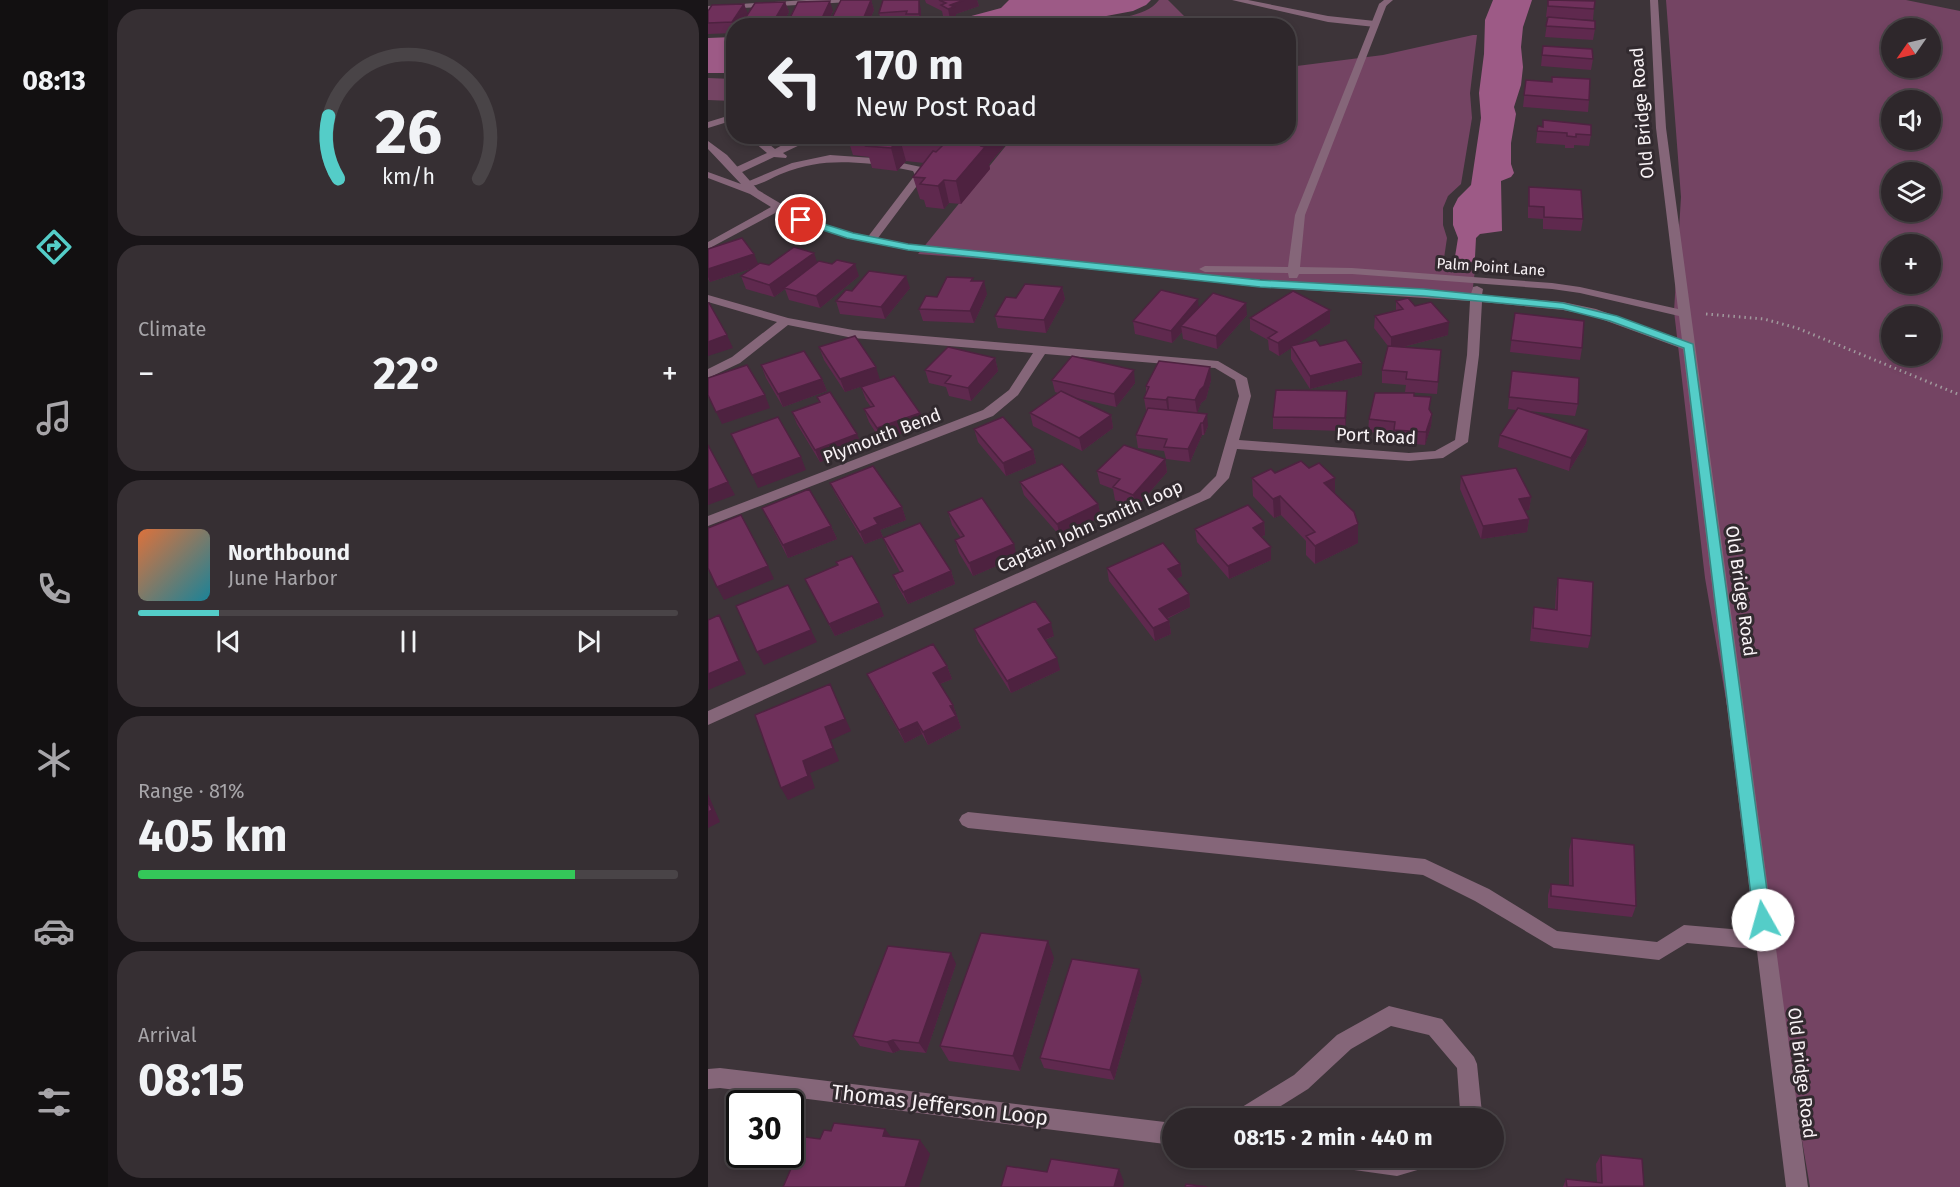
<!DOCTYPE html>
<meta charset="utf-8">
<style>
:root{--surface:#2e272b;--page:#362f33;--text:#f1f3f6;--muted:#a7a5a9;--line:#494447;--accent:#54cdc8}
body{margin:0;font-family:"Fira Sans",sans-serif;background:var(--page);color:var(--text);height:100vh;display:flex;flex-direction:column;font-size:22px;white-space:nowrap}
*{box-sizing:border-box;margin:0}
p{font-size:20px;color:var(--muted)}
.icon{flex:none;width:33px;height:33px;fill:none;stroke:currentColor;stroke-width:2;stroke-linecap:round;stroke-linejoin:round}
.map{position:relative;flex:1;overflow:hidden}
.panel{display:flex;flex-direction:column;gap:9px;padding:9px;background:#191518;width:600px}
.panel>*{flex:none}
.hud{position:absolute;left:18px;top:18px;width:570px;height:126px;border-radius:24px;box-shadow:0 3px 9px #0003,0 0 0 2px var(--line);background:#2e272b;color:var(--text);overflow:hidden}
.needle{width:39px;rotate:236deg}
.controls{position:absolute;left:1173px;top:18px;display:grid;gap:12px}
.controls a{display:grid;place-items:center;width:60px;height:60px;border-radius:50%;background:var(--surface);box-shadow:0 3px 9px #0003,0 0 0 2px var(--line);font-size:30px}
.speed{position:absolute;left:18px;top:1090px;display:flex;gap:12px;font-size:30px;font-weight:700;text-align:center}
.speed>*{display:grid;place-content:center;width:78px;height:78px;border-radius:50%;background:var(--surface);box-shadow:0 3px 9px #0003,0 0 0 2px var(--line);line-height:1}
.speed .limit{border:3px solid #111;border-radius:9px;background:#fff;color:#111}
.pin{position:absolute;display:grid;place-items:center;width:51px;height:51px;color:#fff;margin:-26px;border:3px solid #fff;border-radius:50%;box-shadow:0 2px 6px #0007}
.me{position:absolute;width:66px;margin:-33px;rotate:353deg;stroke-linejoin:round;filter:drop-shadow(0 0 4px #0008)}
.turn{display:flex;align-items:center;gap:21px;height:126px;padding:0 30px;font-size:27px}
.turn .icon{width:78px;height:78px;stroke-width:2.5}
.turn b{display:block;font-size:42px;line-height:51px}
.big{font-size:45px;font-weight:700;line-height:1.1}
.panel .card{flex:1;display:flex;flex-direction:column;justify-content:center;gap:9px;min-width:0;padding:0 21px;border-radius:24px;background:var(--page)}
.panel .dial{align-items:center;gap:0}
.dial svg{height:156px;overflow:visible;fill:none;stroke:var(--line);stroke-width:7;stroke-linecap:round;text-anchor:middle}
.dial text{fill:var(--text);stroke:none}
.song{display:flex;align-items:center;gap:18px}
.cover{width:72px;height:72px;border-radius:9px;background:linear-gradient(135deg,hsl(20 70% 55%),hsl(190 70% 35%))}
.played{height:6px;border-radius:3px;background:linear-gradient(90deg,var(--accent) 15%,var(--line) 15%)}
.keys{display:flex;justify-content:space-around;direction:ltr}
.heat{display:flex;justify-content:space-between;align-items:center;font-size:33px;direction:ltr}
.charge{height:9px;border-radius:4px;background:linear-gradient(90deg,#34c759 81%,var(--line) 0)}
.trip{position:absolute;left:454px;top:1108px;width:342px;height:60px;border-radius:30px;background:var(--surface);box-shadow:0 3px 9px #0003,0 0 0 2px var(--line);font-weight:700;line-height:60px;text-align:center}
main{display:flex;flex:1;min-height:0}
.menu{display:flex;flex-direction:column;width:108px;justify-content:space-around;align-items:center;background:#121011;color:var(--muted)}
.menu .icon{width:42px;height:42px}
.menu .active{color:var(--accent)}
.menu b{font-size:27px;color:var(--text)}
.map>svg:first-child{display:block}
.green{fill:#744463;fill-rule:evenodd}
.water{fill:#9d5a86}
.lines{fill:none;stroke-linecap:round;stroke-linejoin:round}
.path{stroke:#a1999d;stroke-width:3;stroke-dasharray:1.5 4;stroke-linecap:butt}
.lane{fill:#856679;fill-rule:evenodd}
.street{fill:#856679;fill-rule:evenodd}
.wall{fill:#5f294e}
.shaded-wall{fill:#4e2240}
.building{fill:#6f305b;stroke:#4e2240;stroke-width:1.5}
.route{fill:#54cdc8;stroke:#378582;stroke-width:1.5}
.labels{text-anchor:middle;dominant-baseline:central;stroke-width:6;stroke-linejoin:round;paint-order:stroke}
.far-street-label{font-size:15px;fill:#f8f2f5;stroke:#322a2f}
.street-label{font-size:18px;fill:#f8f2f5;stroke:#322a2f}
.near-street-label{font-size:21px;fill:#f8f2f5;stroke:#322a2f}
</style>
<main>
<nav class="menu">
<b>08:13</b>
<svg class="icon active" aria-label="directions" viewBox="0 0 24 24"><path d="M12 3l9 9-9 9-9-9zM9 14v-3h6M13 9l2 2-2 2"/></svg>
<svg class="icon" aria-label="music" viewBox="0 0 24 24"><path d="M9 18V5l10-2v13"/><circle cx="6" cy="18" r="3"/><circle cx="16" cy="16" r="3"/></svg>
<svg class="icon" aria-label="phone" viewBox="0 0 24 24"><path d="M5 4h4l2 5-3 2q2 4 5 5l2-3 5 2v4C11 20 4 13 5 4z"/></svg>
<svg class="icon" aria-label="climate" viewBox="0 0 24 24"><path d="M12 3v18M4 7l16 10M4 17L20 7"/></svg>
<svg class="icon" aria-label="car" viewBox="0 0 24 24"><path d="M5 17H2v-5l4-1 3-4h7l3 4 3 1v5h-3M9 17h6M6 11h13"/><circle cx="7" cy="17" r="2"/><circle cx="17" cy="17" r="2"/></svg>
<svg class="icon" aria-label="filters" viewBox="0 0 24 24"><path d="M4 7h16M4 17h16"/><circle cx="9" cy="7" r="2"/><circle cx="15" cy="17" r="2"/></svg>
</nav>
<section class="panel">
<div class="card dial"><svg viewBox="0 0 100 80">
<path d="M14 69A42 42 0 1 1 86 69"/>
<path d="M14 69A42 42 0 0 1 9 37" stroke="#54cdc8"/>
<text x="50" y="56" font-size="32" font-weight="700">26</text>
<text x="50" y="72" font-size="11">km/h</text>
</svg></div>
<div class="card"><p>Climate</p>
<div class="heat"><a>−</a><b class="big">22°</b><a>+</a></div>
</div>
<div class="card">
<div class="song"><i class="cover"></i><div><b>Northbound</b><p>June Harbor</p></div></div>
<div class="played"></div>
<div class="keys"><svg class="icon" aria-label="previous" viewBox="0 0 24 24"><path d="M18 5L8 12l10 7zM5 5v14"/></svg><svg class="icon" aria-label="pause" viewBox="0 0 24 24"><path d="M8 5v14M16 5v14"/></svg><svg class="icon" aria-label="next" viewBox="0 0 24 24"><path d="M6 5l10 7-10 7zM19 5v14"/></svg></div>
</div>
<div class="card"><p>Range · 81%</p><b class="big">405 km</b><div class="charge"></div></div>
<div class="card"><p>Arrival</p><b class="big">08:15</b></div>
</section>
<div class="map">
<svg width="1252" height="1187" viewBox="0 0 1252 1187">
<rect width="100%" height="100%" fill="#3d3439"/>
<!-- green -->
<path class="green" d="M451 0H460L485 25 382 24C403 17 437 19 451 0Z
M958 0H1198L1252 11V1187H1102L997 578 966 311 973 197ZM1184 28H1222V68H1184ZM1184 100H1222V140H1184ZM1184 172H1222V212H1184ZM1184 244H1222V284H1184ZM1184 316H1222V356H1184Z
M765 35H769L762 93 764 118 753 184 740 196 735 208V225L739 238 735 265 746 273 767 270 764 295 210 254 305 137 580 136 581 67 675 55Z
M0 78 25 79V101L0 100Z"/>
<!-- water -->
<path class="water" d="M301 0H443L438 5 425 11 393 17 365 25H230L293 8Z
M785 0H824L815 27 813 47 815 67 813 85 806 107 808 114 803 143V164L806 173 803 177 793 181 794 231 772 234 768 238 767 257 762 264 750 267 746 263 750 238 745 225V208L750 198 763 185 773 118 771 93 776 54 777 20Z
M25 37V73H0V38Z"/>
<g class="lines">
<!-- path -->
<path class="path" d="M998 314 1056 319 1089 328 1252 395"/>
<!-- lane -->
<path class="lane" d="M524 0H540L620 16 667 21 671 24 667 27 620 22Z
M676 0H685L678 6H672L671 4Z
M26 114V120L0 128V122Z
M39 136H51L67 149 91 136H101L96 143 75 153 79 156 78 158 66 157 32 173H24V169L59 153Z
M122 155 165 158 170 161 165 164C128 161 108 161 73 174 63 178 43 191 34 184L84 163Z
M194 163 213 167 217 175 167 242H159V238L207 175 205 171 190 168V164Z
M260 812 717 859 781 889 849 931 949 942 976 925 1058 932 1065 935 1068 941 1065 947 1058 950 979 943 951 960 846 948 767 901 715 875 260 828 254 825 251 820 254 815Z"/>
<!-- street -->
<path class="street" d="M99 0H146L142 2 0 10V6Z
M942 0H950L958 128 1100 1187H1078L975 349 885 316 855 310 774 302 771 355 760 442 735 458 701 461 529 449 521 478 502 498 0 725V711L492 492 508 476 531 396 527 380 507 368 337 354 310 395 285 416 0 526V516L275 410 301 390 325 353 145 338 80 325 32 363 0 378V369L24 357 69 322 0 302V295L80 318 145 330 510 361 539 378 543 396 531 440 701 453 727 451 747 440 759 355 762 301 552 287 199 250 139 238 89 222 71 211 0 249V242L63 207 42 194 0 178V172L33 184 0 149V141L19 155 50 190 97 218 145 233 199 244 552 281 763 294 765 287 769 286 775 289 774 295 855 302 888 309 974 340 971 316 872 293 844 289 644 274H591L589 278H581L580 273 497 272 491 269 497 266 580 267 587 215 671 4 675 2 679 4 597 215 592 267 644 268 844 283 872 287 970 309 948 128Z
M681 1006 734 1019 766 1057 769 1064 774 1113 771 1119H748L752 1110 749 1068 721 1035 683 1026 643 1049 600 1089 552 1119H522L526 1112 586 1075 629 1035Z
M12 1068 465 1123V1145L12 1088 0 1089V1069Z
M628 1158H726L723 1166 689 1176 639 1169 631 1166Z"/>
</g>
<!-- wall -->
<path class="wall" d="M133 0H163L166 10 159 26H126L124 18Z
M217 0H269L271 6 248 14V17L242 19 235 16 234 11 218 3Z
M840 0 886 9 885 20 838 17Z
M77 2 81 12 73 26H38L36 20 33 26H26V33L0 34V11L36 4 39 14Z
M213 10V24L201 25 200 22 174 23 171 13Z
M125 11 118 26H82L81 20Z
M840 17 887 29 885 40 837 37Z
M835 46 885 59 883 70 833 66Z
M818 80 844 82 881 100 880 112 815 107Z
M835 120 883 135 881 146 866 145V148H857V145L828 143 830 126 834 127Z
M139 136H305L281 164 282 169 253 204 241 203 236 209 218 207 216 200 212 199 205 177 216 163 198 161 189 171 164 168 161 157 145 155Z
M821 187 875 219 873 231 835 229V219L820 218V199Z
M0 249 50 264 61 265 109 262 151 276 112 308 81 300 77 289 66 297 38 289 33 276 45 268 2 282 0 279Z
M265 278V281L279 294 266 323 215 321 211 309 229 297Z
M354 287 357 299 338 333 290 328 287 316 308 298Z
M202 288 177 319 132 314 128 301 144 291Z
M490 299V308L539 315 509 349 475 339 474 332 464 343 427 334 425 321Z
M688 301 707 306 740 335 695 347 733 350 729 394 697 392 698 385 674 383V370L680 346 666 328 667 316 688 310Z
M622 310V323L586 345 612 346 654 375 602 389 583 359V348L571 356 561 350 560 340 542 330V318Z
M807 313 874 348 872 360 802 352Z
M111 347 172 380 137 392 116 360Z
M287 358 290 371 263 401 241 396 238 387 221 383 217 370Z
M53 365 114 379 119 391 75 407 58 378Z
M804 371 870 404 867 416 821 411 880 430 878 443 861 471 790 447 792 435 808 410 800 409Z
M344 380 427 383 408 407 364 397 403 415 405 428 374 451 325 426 322 413 350 393 347 392Z
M503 380 498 399 493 403 489 413 500 426 496 435H494L482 462 458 459 456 451 430 448 428 435 439 411 438 410 436 398 438 392V386Z
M153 387 216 425 173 441 161 422 156 409 163 407 158 400Z
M706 396 724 414 723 426 717 445 685 442 686 434 660 432 661 419Z
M109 397 154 446 112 462 89 424 84 412 111 402Z
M639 404 637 431 565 429V417Z
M266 429 325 450 328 463 298 476 270 442Z
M457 459 459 472 428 508 407 500 405 489 392 484 389 471Z
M567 473 627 494 650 543 607 564 598 555V541L573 515 566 518 545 496 544 478Z
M753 476 823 497 821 510H817L821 519 819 532 773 539 752 489Z
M312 482 390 504 393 517 352 536 316 495Z
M122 483 194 507 198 520 172 530 175 537 157 544 128 495Z
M54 508 123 526 129 539 80 558Z
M240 512 309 557 265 576 251 553 247 540 253 538 244 525Z
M556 522 557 535 553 537 563 547V560L521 579 489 542 487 529Z
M175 538 243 571 247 584 200 604 190 587 185 575 192 572 180 550Z
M472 564 474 576 468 579 481 594 482 607 459 619 461 621 463 634 447 641 401 581 399 568Z
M130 566 176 616 127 636 97 579Z
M850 578 883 636 880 648 822 641 824 620 826 607 847 610 848 591Z
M266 629 346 636 337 640 352 670 303 693 270 641Z
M239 666 244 679 232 684 245 705 253 728 220 745 214 734 197 743 165 686 159 674Z
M864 838 928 906 924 917 840 908V895L843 884 861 886V850Z
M346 958 312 1071 241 1061 232 1046Z
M248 964 218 1053 192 1050 185 1053 152 1046 145 1036Z
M434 980 406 1080 336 1068 332 1058Z
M893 1155 936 1186 935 1187H859L889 1182 888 1164Z
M858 1179 859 1187H855Z"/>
<!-- shaded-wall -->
<path class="shaded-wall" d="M163 0 166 10 159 26H158L156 17Z
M211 0 213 10V24L211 14Z
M256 0H269L271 6 248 14V17L242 19 240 9 242 5Z
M122 1 125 11 118 26H116L114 18Z
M77 2 81 12 73 26H69L67 19Z
M36 4 40 14 33 26H26L24 22Z
M281 136H305L281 164 282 169 253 204 248 181 273 146Z
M192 139 198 161 189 171 183 148Z
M236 180 241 203 236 209 230 186Z
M106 253 110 265 76 288 77 289 66 297 61 285Z
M46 254 51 266 2 282 0 277V269Z
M147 264 151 276 112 308 108 296Z
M198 276 202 288 177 319 173 307Z
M276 281 279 294 266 323 262 311Z
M354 287 357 299 338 333 336 320Z
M490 299 491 312 473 326 474 332 464 343 463 331Z
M538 303 539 315 509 349 508 336Z
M622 310V323L571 356 570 343Z
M741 322 740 335 683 350V337Z
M19 335 25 348 0 356V342Z
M287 358 290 371 263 401 260 388Z
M654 363V375L602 389V376Z
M168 367 172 380 137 392 132 379Z
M502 367 503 380 498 399 493 403 489 413 487 400Z
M426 370 427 383 408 407 406 394Z
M114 379 119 391 75 407 70 394Z
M639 391V404L637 431V418Z
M57 395 62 408 14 424 8 412Z
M460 397 461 409 460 413 458 400Z
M212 413 216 425 173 441 169 428Z
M499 414 500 426 496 435 495 423Z
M724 414 723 426 717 445 718 432Z
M403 415 405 428 374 451 371 438Z
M493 423 494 435 482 462 480 449Z
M880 430 878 443 861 471 863 458Z
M149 434 154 446 112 462 107 450Z
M325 450 328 463 298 476 295 463Z
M93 457 98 470 50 488 44 475Z
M457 459 459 472 428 508 425 495Z
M627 478V497L616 483Z
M20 482 27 495 0 505V490Z
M572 496 573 515 566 518 565 499Z
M823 497 821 510 810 512 811 499Z
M390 504 393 517 352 536 349 524Z
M194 507 198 520 172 530 175 537 157 544 152 532 166 518Z
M821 519 819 532 773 539 775 526Z
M556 522 557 535 546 540 545 528Z
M650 524V543L607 564V546Z
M123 526 129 539 80 558 75 545Z
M306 544 309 557 265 576 261 563Z
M563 547V560L521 579 520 566Z
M472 564 474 576 462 582 460 569Z
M60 566 66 579 16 600 9 587Z
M243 571 247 584 200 604 195 592Z
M481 594 482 607 453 621 451 609Z
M171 603 176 616 127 636 121 624Z
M11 615 18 628 38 674 0 690V674Z
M461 621 463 634 447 641 445 628Z
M343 623 346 636 333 641 330 629Z
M103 630 109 642 56 665 49 652Z
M349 658 352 670 303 693 299 681Z
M239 666 244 679 229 685 225 673Z
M122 684 143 731 123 740 131 761 102 773 107 788 80 800 73 788 117 727Z
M245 705 253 728 220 745 215 732Z
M209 722 214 734 197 743 191 730Z
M0 794 12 822 0 828Z
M340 941 346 958 312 1071 305 1056Z
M243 953 248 964 218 1053 211 1043Z
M431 969 434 980 406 1080 402 1070Z
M185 1040 192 1050 185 1053 179 1042Z
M177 1129 188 1143 175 1136Z
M212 1140 222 1154 211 1187H197Z
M411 1169 416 1182 415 1187H406Z"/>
<!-- building -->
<path class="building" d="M133 0H163L156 17 124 18Z
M175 0H211V14H198L199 11 171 13Z
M231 0H256L242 5 246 7 240 9 233 5 238 3Z
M840 0 887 1 886 9 840 6Z
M122 1 114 18 81 20 90 2Z
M77 2 67 19 36 20 47 3Z
M36 4 24 22 0 23V11L4 5Z
M840 17 887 21V29L838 26Z
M835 46 884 49 885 59 834 55Z
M844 77 882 79 881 100 816 95 818 80 844 82Z
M835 120 883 125V135L868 134V137L859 136V133L829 131 830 126 835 127Z
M167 136H281L273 146 277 147 248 181 236 180 230 186 212 184 217 178 205 177 225 151 228 152 236 144 192 139 183 148 158 146Z
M821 187 873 190 875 219 836 217V207L821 206Z
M34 238 46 254 0 269V249Z
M86 247 106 253 61 285 33 276 52 263 61 265Z
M129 260 147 264 108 296 76 288 111 261 124 264Z
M161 271 198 276 173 307 128 301 138 290 144 291Z
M239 277 265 278 263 281H276L262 311 211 309 218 296 229 297Z
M317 284 354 287 336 320 287 316 298 297 308 298Z
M453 290 490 299 463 331 425 321Z
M585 291 622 310 570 343 560 338 569 332 542 318Z
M505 293 538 303 508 336 473 326Z
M700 298 707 306 723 302 741 322 683 337 667 316 695 309 688 301Z
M0 303H1L19 335 0 342Z
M807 313 876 321 874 348 803 340Z
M147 336 168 367 132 379 111 347Z
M608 340 612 346 638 340 654 363 602 376 583 346Z
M680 346 733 350 730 382 698 379 699 372 674 370Z
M240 347 287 358 260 388 237 383 243 376 217 370Z
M96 351 114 379 70 394 53 365Z
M364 356 426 370 406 394 344 380Z
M451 361 502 367 496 386 492 390 487 400 460 397 458 400 436 398 441 387 438 386Z
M39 365 57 395 8 412 0 395V378Z
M804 371 871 378 870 404 801 397Z
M186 376 212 413 169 428 156 409 166 406 153 387Z
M568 390 639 391 637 418 565 417Z
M353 391 403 415 371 438 322 413Z
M122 392 149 434 107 450 84 412 112 402 109 397Z
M667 393H706V396L723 397 721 409 724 414 718 432 686 430 687 422 661 419Z
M440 408 499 414 495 423H493L480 449 456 447 459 439 428 435Z
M810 408 880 430 863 458 792 435Z
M70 417 93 457 44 475 23 434Z
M295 417 325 450 295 463 266 429Z
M0 445 20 482 0 490Z
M416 445 457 459 425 495 405 487 412 479 389 471Z
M593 461 601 468 611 463 627 478 616 483 646 512 650 524 607 546 598 536 607 532 572 496 565 499 544 478 563 469 567 473Z
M354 464 390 504 349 524 312 482Z
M165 466 194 507 166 518 170 524 152 532 122 483Z
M808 468 823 497 811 499 821 519 775 526 753 476Z
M101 489 123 526 75 545 54 508Z
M274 498 306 544 261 563 247 540 256 536 240 512Z
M540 505 556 522 545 528 563 547 520 566 487 529Z
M33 515 60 566 9 587 0 568V528Z
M212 523 243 571 195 592 185 575 195 571 175 538Z
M455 543 472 564 460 569 481 594 451 609 461 621 445 628 399 568Z
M144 556 171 603 121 624 97 579 130 565 128 562Z
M850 578 885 582 883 636 825 628 826 607 849 610Z
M80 585 103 630 49 652 28 606Z
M327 601 343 623 330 629 349 658 299 681 266 629Z
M11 615 31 661 0 674V620Z
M225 644 239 666 225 673 245 705 242 706 248 716 215 732 209 722 191 730 159 674Z
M122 684 137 719 117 727 125 748 95 761 100 776 73 788 47 715Z
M0 801 4 810 0 812Z
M864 838 926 845 928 906 843 896V884L865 886Z
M273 933 340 941 305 1056 232 1046Z
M180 946 243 953 211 1043 185 1040 179 1042 145 1036Z
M364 959 431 969 402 1070 332 1058Z
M126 1123 177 1129 175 1136 212 1140 197 1187H75L97 1137 112 1139 116 1130 123 1131Z
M893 1155 934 1159 936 1186 859 1187 858 1179 894 1183Z
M343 1159 411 1169 406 1187H293L299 1166 339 1172Z
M478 1184 499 1187H477Z"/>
<!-- route -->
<path class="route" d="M93 217 145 233 200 244 552 280 716 289 855 303 909 316 985 344 1063 920 1061 926 1055 928 1049 926 1046 920 976 348 902 321 855 309 716 296 552 287 200 250 139 238 90 222V218Z"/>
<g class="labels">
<!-- far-street labels -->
<g class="far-street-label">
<text transform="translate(783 267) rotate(4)">Palm Point Lane</text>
</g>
<!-- street labels -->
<g class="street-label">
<text transform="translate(934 113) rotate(-95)">Old Bridge Road</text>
<text transform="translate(174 436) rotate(-21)">Plymouth Bend</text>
<text transform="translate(668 436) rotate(3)">Port Road</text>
<text transform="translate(382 526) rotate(-24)">Captain John Smith Loop</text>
<text transform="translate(1033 591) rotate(82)">Old Bridge Road</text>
<text transform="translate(1094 1073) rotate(83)">Old Bridge Road</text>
</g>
<!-- near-street labels -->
<g class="near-street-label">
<text transform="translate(232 1105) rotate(7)">Thomas Jefferson Loop</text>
</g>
</g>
</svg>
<div class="controls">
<a><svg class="needle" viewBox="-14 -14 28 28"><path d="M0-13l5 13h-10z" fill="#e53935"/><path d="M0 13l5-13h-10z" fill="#a7a5a9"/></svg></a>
<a><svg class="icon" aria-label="sound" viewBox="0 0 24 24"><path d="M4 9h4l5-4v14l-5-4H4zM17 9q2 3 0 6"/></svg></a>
<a><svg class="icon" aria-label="layers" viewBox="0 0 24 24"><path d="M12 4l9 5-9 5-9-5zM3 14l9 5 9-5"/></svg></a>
<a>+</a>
<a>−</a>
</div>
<div class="speed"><div class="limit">30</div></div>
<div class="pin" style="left:93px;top:220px;background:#d93025"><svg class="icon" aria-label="arrive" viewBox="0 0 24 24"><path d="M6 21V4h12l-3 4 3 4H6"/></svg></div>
<svg class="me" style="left:1055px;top:920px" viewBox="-20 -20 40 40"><circle r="19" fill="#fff"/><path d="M0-13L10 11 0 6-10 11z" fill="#54cdc8"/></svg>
<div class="trip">08:15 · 2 min · 440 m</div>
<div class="hud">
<div class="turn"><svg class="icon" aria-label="left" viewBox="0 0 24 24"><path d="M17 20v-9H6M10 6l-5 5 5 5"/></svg><div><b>170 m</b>New Post Road</div></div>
</div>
</div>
</main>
